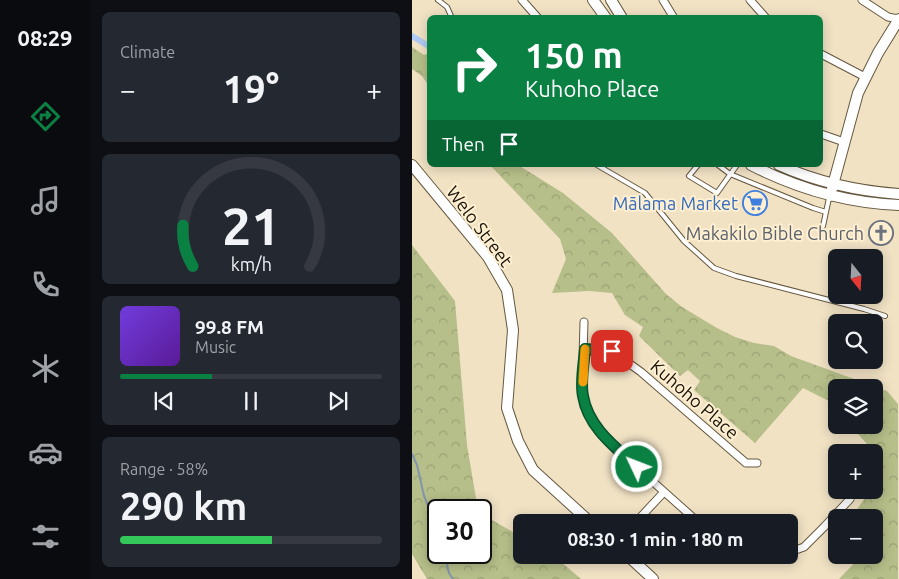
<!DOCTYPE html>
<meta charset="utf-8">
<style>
:root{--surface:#171b24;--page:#242831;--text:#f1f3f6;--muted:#9ea1a6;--line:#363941;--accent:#0b8043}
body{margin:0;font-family:Ubuntu,sans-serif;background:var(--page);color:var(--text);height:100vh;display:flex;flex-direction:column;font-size:19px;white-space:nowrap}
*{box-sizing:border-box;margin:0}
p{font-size:16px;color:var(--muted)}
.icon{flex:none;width:28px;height:28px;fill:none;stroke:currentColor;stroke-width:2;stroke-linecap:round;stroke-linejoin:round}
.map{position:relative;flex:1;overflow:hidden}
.panel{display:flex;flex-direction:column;gap:12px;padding:12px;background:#0d0f14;width:322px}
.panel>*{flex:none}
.banner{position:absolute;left:15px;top:15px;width:396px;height:152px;border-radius:8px;box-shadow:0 2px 12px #0003;background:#0b8043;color:#fff;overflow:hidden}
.needle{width:32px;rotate:162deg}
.fabs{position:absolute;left:416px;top:249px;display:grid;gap:10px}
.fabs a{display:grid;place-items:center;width:55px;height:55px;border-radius:8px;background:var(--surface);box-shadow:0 2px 12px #0003;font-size:25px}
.speed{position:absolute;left:15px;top:499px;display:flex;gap:10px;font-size:25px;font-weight:700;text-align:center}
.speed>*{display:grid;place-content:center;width:65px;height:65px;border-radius:50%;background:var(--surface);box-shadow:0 2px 12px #0003;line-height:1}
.speed .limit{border:2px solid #111;border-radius:8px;background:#fff;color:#111}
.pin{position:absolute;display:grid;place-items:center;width:42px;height:42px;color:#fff;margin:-21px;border-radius:10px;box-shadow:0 2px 8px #0006}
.me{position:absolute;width:55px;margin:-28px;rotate:313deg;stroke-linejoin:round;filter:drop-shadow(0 0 4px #0008)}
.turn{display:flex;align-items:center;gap:18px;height:105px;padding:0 15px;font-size:22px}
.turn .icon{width:65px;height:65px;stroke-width:2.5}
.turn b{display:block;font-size:35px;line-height:42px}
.then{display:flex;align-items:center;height:48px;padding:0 15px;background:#0003;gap:10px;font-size:19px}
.big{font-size:38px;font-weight:700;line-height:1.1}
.panel .card{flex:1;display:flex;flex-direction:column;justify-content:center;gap:8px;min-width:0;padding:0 18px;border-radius:8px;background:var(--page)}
.panel .dial{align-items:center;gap:0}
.dial svg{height:130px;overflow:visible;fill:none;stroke:var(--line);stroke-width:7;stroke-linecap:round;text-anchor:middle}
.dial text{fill:var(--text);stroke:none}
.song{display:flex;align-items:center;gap:15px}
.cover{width:60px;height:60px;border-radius:8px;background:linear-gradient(135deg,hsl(260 70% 55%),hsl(270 70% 35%))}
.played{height:5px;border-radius:2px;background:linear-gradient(90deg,var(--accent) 35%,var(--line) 35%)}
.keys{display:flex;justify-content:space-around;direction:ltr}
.heat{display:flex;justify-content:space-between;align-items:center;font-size:28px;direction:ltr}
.charge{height:8px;border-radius:4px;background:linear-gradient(90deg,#34c759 58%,var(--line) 0)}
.trip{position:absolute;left:101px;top:514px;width:285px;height:50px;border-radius:8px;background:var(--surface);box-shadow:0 2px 12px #0003;font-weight:700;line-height:50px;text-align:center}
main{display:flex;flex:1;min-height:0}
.tab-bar{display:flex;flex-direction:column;width:90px;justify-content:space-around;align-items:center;background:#090b0e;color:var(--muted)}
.tab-bar .icon{width:35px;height:35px}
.tab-bar .selected{color:var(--accent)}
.tab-bar b{font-size:22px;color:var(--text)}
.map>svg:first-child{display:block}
.forest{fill:url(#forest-crowns)}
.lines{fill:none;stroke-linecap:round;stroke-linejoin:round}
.stream{stroke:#8394ad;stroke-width:2}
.canal{stroke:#b0cbf3;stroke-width:6}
.lane-casing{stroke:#66583f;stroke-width:6}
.street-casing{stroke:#66583f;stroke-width:9}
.secondary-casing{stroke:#66583f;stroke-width:12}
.lane{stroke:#fff;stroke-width:4}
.street{stroke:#fff;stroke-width:7}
.secondary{stroke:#fff;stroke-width:10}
.route-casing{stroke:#07532c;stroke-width:12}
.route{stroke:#0b8043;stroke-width:9}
.slow{stroke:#f59e0b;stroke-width:9}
.labels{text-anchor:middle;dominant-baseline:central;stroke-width:4;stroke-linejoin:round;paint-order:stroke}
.shop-label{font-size:18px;fill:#366cbe;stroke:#feefd1;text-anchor:end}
.street-label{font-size:18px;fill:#1a140a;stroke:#feefd1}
.worship-label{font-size:18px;fill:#5b616d;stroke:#feefd1;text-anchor:end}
</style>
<main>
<nav class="tab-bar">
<b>08:29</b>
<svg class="icon selected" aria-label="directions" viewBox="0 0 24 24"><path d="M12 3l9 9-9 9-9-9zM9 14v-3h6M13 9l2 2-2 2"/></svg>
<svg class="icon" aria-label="music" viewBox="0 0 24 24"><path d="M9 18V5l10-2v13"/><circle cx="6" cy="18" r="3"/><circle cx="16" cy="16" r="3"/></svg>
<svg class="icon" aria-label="phone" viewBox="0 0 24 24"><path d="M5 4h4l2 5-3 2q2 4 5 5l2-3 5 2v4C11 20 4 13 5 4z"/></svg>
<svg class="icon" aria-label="climate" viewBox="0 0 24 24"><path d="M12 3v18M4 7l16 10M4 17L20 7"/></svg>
<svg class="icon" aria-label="car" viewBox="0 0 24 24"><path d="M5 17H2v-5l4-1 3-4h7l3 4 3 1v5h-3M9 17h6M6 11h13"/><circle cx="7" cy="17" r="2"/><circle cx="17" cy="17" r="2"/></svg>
<svg class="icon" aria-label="filters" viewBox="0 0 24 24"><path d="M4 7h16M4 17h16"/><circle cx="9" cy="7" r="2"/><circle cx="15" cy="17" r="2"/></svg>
</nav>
<section class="panel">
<div class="card"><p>Climate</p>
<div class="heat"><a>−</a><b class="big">19°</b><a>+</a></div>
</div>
<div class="card dial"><svg viewBox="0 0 100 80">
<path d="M14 69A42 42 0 1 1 86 69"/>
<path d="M14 69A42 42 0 0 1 8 44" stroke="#0b8043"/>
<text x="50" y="56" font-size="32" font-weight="700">21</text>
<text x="50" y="72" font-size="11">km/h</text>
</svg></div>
<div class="card">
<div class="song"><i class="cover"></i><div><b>99.8 FM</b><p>Music</p></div></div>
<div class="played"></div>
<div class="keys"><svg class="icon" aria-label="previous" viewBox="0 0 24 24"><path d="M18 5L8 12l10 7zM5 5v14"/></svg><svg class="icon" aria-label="pause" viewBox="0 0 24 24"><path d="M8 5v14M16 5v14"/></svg><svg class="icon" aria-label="next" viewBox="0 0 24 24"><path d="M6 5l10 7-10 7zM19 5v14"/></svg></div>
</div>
<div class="card"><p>Range · 58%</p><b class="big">290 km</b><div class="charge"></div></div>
</section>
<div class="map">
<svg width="487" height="579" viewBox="0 0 487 579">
<defs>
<pattern id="forest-crowns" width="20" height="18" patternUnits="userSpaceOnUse" patternTransform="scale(1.25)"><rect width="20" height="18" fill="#b6be89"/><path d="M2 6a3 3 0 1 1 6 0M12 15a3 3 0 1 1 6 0" fill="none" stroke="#9ca275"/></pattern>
</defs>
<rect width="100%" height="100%" fill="#f1e2c4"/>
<!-- forest -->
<path class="forest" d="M0 47 12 55 17 53V86L10 76 0 69Z
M78 165H106L151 193 200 233 254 294 270 307 305 328 323 337 342 343 362 346 379 356 475 391 486 404V579H427L450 555H462V518L440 517 458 490H462L463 483 470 468 463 453 438 425H462V388H425V407L423 404 391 388 343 443 282 390 288 381 276 370 268 376 227 336 231 327 213 315 200 293 177 291 140 293 154 259 148 239Z
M0 245 43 301 55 445 66 510H26V552H69V514L110 537V555H141L169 579H15L0 554Z"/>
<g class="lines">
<!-- stream -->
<path class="stream" d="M0 454 5 465 12 496 26 530
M32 552 37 573 41 579"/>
<!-- canal -->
<path class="canal" d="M0 36 18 47"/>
<defs>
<path id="lane" d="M26 0 35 7 40 18
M185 165 233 193 272 241 302 268 324 276 452 309 473 316
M286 165 277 176 305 193 325 165
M306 165 318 174 401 208 414 212 417 198
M411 226 414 212"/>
<path id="street" d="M110 0 126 18
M251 0 262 18
M338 0 354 18
M450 0 476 17 487 19
M409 54 453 77
M409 134 432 142
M172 322 170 395 176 413 185 429 211 455 286 522
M173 349 200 351 229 372 334 463H345
M224 522 252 492
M378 552 392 547 412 527 438 499
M332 555 362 558 370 555"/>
<path id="secondary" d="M181 0 194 18
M199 0 210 18
M0 165 76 257 95 290 101 330 95 408 106 441 121 470 178 522
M339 165C386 189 435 203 487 205
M367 165C405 182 445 191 487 194
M418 196 446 93 466 53 487 19
M215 555 241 579"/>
</defs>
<!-- lane casing -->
<use href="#lane" class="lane-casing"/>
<!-- street casing -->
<use href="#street" class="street-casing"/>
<!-- secondary casing -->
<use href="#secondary" class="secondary-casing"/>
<!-- lane -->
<use href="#lane" class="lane"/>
<!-- street -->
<use href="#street" class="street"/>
<!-- secondary -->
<use href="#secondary" class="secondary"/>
</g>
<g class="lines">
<defs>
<path id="route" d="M200 351 173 349C172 364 168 382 171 396 176 427 203 447 225 467"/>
</defs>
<!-- route casing -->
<use href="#route" class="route-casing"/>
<!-- route -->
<use href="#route" class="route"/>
<!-- slow -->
<path class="slow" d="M171 382 173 349"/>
</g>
<!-- icons -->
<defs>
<symbol id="supermarket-ring" viewBox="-11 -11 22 22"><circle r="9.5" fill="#feefd1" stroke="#3f7fe0" stroke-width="1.5"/><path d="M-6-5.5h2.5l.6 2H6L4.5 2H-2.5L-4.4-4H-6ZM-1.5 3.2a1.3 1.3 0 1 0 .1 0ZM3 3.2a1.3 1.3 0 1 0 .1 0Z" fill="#3f7fe0"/></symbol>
<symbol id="church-ring" viewBox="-11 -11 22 22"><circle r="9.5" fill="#feefd1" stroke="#6b7280" stroke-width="1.5"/><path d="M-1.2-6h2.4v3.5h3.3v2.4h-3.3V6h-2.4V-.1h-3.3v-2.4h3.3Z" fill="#6b7280"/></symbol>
</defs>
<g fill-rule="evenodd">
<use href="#supermarket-ring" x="329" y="189" width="28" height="28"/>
<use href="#church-ring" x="455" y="219" width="28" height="28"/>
</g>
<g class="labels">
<!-- shop labels -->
<g class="shop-label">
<text x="326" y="203">Mālama Market</text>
</g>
<!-- street labels -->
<g class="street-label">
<text transform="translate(68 226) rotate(53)">Welo Street</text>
<text transform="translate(283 399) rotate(41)">Kuhoho Place</text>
</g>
<!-- worship labels -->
<g class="worship-label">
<text x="452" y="233">Makakilo Bible Church</text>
</g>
</g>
</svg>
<div class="fabs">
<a><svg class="needle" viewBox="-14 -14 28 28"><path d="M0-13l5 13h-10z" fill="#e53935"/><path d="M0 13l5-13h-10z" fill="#9ea1a6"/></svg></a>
<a><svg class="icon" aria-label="search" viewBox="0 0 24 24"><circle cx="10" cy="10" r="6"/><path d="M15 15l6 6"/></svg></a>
<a><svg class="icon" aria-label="layers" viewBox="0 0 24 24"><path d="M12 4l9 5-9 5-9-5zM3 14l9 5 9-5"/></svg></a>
<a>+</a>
<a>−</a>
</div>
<div class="speed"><div class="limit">30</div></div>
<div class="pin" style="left:200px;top:351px;background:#d93025"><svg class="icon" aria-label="arrive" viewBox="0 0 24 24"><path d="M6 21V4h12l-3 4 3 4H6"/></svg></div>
<svg class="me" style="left:225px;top:467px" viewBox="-20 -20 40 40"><circle r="17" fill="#0b8043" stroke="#fff" stroke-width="3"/><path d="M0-11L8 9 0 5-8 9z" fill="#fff"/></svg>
<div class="trip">08:30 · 1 min · 180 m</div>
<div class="banner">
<div class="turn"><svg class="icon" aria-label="right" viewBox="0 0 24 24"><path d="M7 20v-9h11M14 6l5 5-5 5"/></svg><div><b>150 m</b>Kuhoho Place</div></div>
<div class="then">Then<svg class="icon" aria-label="arrive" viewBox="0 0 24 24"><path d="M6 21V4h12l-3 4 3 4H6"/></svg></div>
</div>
</div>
</main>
